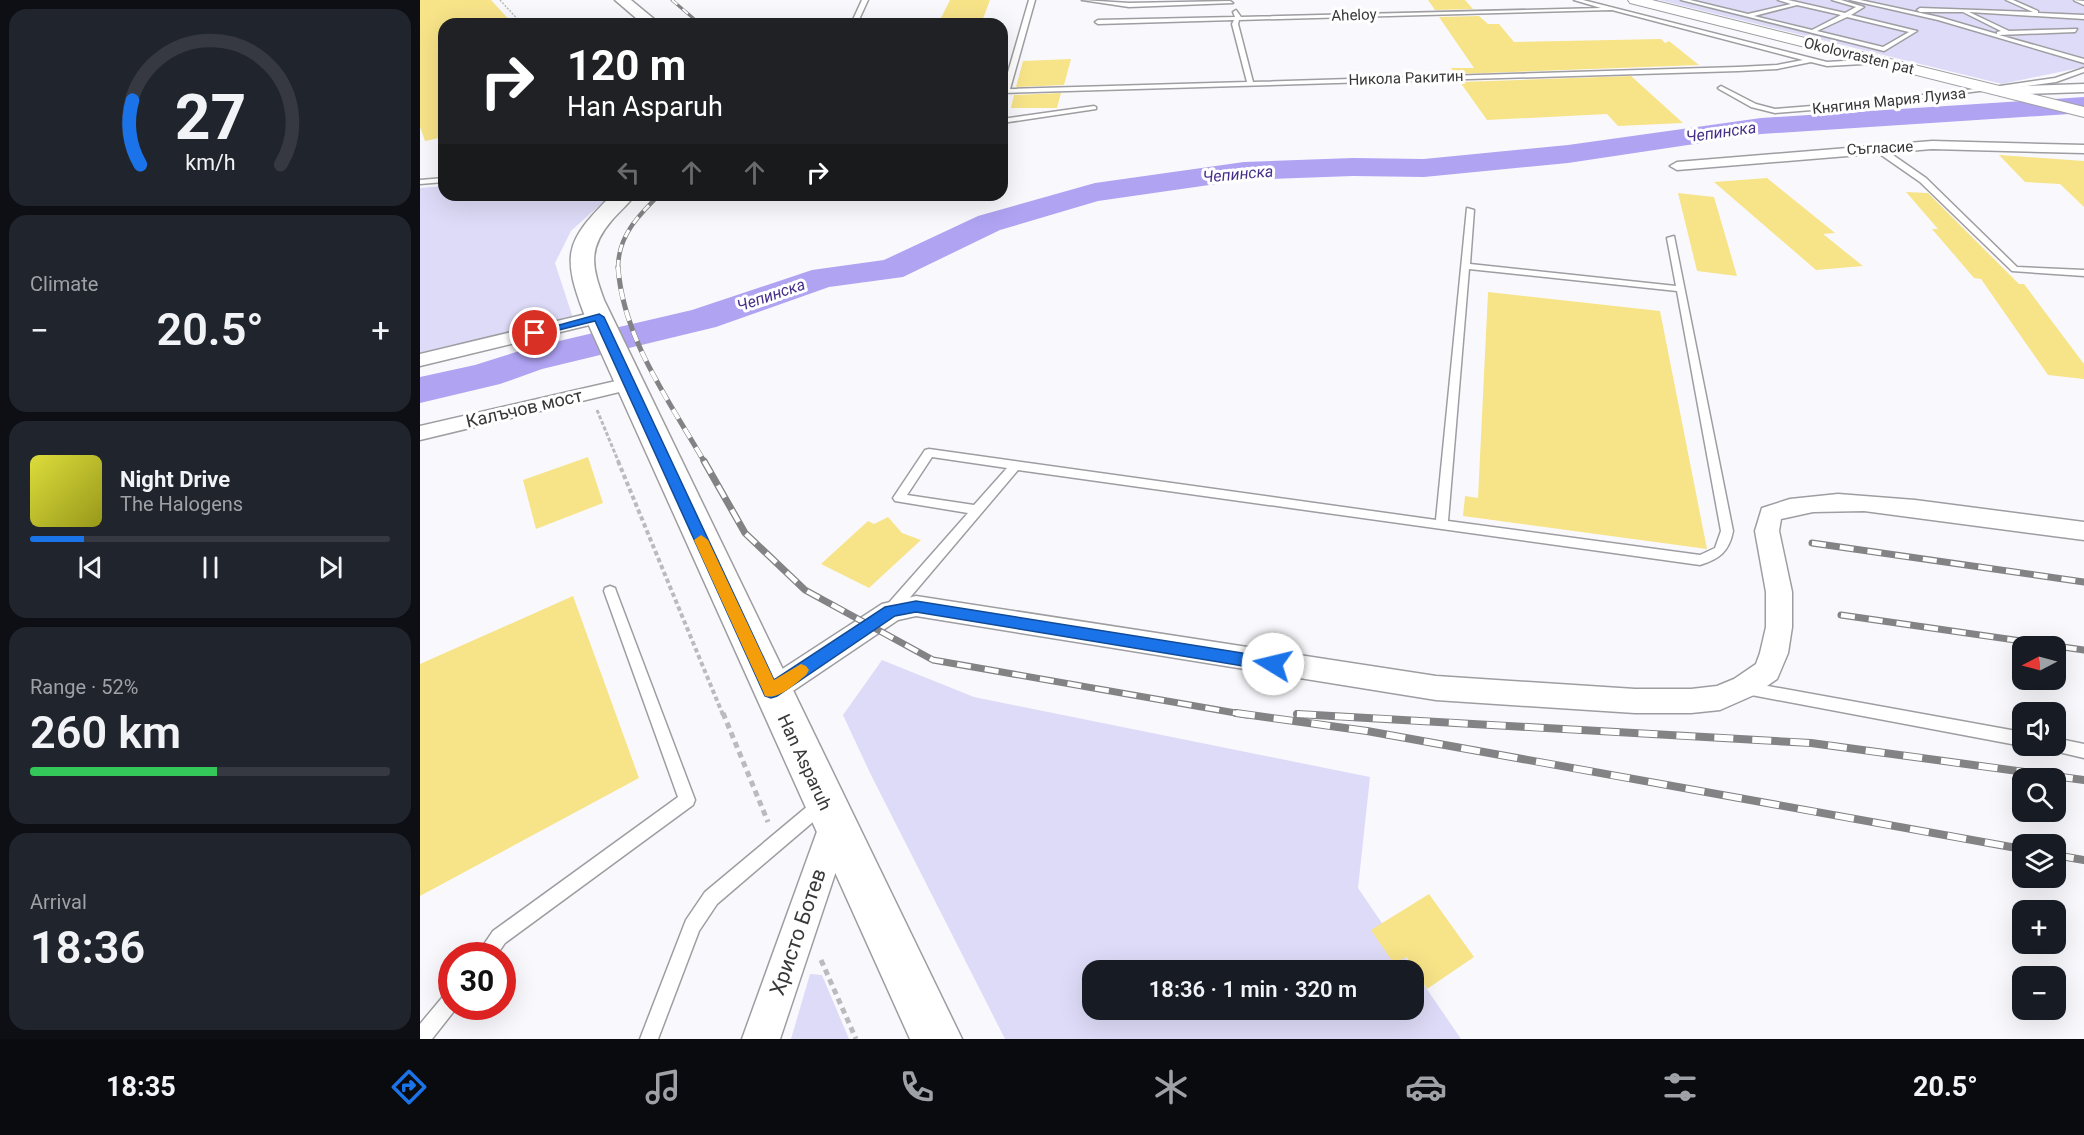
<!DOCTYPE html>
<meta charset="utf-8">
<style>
:root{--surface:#171b24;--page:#20242c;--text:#f1f3f6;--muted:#9ea1a6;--line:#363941;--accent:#1a73e8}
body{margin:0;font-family:Roboto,sans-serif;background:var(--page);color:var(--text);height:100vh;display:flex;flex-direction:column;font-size:22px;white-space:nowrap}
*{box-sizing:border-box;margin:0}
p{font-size:20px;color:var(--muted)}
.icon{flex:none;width:33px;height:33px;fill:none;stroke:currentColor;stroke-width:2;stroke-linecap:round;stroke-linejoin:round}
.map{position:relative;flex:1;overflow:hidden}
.details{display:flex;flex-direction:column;gap:9px;padding:9px;background:#0d0f14;width:420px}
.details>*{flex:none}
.guide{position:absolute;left:18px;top:18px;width:570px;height:183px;border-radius:18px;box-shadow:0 6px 24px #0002;background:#202124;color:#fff;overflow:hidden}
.needle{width:39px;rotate:264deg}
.controls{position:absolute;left:1592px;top:636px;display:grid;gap:12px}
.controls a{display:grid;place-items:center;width:54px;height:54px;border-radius:12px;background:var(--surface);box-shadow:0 6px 24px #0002;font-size:30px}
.speed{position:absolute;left:18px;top:942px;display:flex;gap:12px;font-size:30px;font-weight:700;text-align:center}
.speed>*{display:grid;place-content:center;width:78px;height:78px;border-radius:50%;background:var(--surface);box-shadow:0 6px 24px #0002;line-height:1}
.speed .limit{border:9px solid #d22;background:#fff;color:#111}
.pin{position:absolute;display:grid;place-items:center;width:51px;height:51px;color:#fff;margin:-26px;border:3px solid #fff;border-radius:50%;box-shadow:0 2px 6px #0007}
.me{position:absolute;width:66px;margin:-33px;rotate:279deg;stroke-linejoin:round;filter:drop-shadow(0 0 4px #0008)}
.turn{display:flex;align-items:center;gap:21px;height:126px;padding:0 30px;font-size:27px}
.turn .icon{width:78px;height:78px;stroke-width:2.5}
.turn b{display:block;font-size:42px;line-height:51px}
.lanes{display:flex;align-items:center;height:57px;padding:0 30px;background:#0003;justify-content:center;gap:30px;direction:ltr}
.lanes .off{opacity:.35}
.big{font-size:45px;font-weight:600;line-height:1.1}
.details .widget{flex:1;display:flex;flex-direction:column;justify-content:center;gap:9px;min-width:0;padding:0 21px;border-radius:18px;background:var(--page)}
.details .dial{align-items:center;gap:0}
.dial svg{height:156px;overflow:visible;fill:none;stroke:var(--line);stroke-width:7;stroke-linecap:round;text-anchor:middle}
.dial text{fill:var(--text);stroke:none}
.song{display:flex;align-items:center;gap:18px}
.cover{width:72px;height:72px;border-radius:9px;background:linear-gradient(135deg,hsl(60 70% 55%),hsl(60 70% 35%))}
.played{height:6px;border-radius:3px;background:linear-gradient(90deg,var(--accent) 15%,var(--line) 15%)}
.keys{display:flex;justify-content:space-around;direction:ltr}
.heat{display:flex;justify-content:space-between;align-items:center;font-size:33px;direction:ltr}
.charge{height:9px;border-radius:4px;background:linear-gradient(90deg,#34c759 52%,var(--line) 0)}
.trip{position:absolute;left:662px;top:960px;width:342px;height:60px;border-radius:18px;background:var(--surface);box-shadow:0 6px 24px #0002;font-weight:600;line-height:60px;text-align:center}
.dock{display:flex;height:96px;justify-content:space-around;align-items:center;background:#090b0e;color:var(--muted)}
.dock .icon{width:42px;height:42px}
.dock .on{color:var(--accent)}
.dock b{font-size:27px;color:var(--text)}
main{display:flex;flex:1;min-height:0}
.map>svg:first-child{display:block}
.green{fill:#dedbf8;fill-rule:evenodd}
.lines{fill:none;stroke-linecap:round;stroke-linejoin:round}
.river{fill:#afa3f2;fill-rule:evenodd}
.building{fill:#f7e388}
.service-casing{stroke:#9e9ea2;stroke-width:3}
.minor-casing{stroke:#9e9ea2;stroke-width:3}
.tertiary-casing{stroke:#9e9ea2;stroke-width:2}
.secondary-casing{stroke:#9e9ea2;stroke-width:3}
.path-far3{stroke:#bbbbbe;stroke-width:1.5;stroke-dasharray:2 1.5;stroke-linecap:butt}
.path-far2{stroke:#bbbbbe;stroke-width:3;stroke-dasharray:4 2;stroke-linecap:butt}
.path-far1{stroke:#bbbbbe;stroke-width:4;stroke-dasharray:4.5 3;stroke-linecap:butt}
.path{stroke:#bbbbbe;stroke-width:5;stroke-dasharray:6 4.5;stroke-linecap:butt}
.service{fill:#fff;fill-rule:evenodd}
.minor{fill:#fff;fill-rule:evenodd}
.tertiary{fill:#fff;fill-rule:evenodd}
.secondary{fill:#fff;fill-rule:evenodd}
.rail-far4-casing{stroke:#838385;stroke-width:3}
.rail-far3-casing{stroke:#838385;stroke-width:4.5}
.rail-far2-casing{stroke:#838385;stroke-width:5}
.rail-far1-casing{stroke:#838385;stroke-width:7}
.rail-casing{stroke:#838385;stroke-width:8}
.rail-far4{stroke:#fff;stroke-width:2;stroke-dasharray:7;stroke-linecap:butt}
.rail-far3{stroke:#fff;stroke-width:3;stroke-dasharray:8;stroke-linecap:butt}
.rail-far2{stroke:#fff;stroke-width:4;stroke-dasharray:11;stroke-linecap:butt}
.rail-far1{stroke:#fff;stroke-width:4.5;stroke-dasharray:14;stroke-linecap:butt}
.rail{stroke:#fff;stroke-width:6;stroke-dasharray:19;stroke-linecap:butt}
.route{fill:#1a73e8;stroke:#114b97;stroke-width:1.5}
.slow{fill:#f59e0b}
.labels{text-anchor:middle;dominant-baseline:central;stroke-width:6;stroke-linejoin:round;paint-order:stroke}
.far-street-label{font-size:15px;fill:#383839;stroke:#fff}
.far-water-label{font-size:16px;font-style:italic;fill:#472f89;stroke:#fff}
.street-label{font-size:18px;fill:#383839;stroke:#fff}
.near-street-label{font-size:21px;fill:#383839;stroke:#fff}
</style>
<main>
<section class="details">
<div class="widget dial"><svg viewBox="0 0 100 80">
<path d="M14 69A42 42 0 1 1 86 69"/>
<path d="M14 69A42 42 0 0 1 10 36" stroke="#1a73e8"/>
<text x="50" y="56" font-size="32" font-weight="700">27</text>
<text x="50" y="72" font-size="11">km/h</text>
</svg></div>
<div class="widget"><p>Climate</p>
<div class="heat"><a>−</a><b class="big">20.5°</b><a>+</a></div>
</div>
<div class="widget">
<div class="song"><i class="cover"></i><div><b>Night Drive</b><p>The Halogens</p></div></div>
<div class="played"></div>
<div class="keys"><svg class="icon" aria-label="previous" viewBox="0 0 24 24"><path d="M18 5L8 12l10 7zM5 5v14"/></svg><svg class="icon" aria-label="pause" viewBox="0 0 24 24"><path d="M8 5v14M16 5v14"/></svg><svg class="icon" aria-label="next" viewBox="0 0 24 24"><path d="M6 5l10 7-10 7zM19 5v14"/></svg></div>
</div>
<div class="widget"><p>Range · 52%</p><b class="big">260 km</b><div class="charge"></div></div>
<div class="widget"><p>Arrival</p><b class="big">18:36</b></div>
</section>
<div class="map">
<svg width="1664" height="1039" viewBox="0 0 1664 1039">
<rect width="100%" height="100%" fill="#f9f9fd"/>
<!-- green -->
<path class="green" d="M1239 0H1664V67L1582 84Z
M24 186V195H191L151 231 135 263 153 318 0 354V188Z
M462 660 554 697 950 777 938 888 1041 1039H585L450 773 423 715ZM672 970H993V1010H672Z
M390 974 402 975 429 1039H371Z"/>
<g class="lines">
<!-- river -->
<path class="river" d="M1664 97V113L1341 134 1148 163 1004 177 933 176 824 180 678 201 580 230 483 277 409 287 296 327 122 369 80 384 0 403V377L55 365 109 348 272 310 392 270 464 260 558 216 675 183 824 162 933 158 1004 159 1148 145 1341 118Z"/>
</g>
<!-- building -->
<path class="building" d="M0 0H71L93 24H24V137L5 141 0 127Z
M530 0H570L561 24H518Z
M1008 0H1045L1053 9 1015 10Z
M1059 16 1068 24H1079L1094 42 1241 39 1245 43 1249 41 1279 65 1035 74 1031 68H1054L1019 17Z
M651 59 644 85 596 87 603 61Z
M1211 76 1263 123 1198 126 1187 114 1067 120 1040 82Z
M641 93 637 108H591L594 95Z
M1579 155 1664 161V207L1640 184 1605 182Z
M1347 178 1415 233 1403 234 1443 266 1396 270 1294 182Z
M1486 192 1508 193 1599 284H1604L1664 364V379L1628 375 1561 279 1554 278 1512 229H1518Z
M1258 193 1294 197 1317 276 1277 271Z
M1068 292 1240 311 1287 549 1043 516 1045 496 1058 498Z
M168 457 183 503 116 529 103 480Z
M468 517 482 533 501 540 449 588 401 564 448 521 454 524Z
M153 596 219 778 0 896V664Z
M1009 894 1054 957 1007 989 986 957 974 964 951 930Z"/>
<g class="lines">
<defs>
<path id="service" d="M442 0H448L437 24H431Z
M609 0H615L590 89 827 82 812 24 814 20 678 24 675 22 678 20 815 17 813 12 816 10 821 17 1181 8 1154 0H1163L1407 62 1460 59 1463 61 1460 63 1407 66 1391 62 1357 69 1318 71 582 93ZM1192 10 1383 60 1357 65 1318 67 833 82 818 24 819 20Z
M662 0 709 3 810 1 813 3 709 7Z
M1261 0H1270L1328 14 1371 4 1358 0H1368L1425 13 1436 7 1412 0H1421L1444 7 1431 15 1497 31 1464 51ZM1377 5 1421 15 1392 30 1334 16ZM1427 17 1489 32 1463 47 1397 31Z
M1430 0H1440L1519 17 1577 34V32L1581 31 1543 12H1500L1497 10 1500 8 1613 12 1586 0H1593L1618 11V13L1664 15V19L1549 12 1589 31 1657 29 1655 32 1579 35 1664 59V63L1518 20Z
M1654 0 1664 1V5L1655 1Z
M1664 68V72L1636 82 1584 89 1580 93 1577 91 1580 86 1635 78Z
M1301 86 1336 104 1355 109 1441 102 1572 87 1575 89 1441 106 1355 113 1331 107 1299 89 1298 88Z
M674 106 676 107V109L582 123V119Z
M1454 146H1460L1506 178 1597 267 1664 270V276L1592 271 1500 182 1454 150Z
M24 178V182L0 184V180Z
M1047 208 1054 210 1050 264 1256 286 1247 238 1254 236 1313 531C1309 552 1299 559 1280 565L598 470 476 614H466L464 610 466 606 548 513 475 501 473 498 505 450 509 449 1016 520ZM1049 269 1257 291 1301 531 1295 548 1280 555 1028 521ZM512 457 587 468 554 505 487 495Z
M190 586 195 588 196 591 275 800 273 805 85 943 76 956H56L73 931 258 797 184 591 185 588Z
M1326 682 1602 732V746L1326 694 1321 692 1319 688 1321 684Z
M1635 738 1664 744V758L1630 750 1628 746H1635Z
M401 798 407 800 409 805 407 810 297 904 279 931 238 1039H220L266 920 285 892 395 800Z
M32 990V1006H38L12 1039H0V1024L26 993Z"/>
<path id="minor" d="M1664 84V92L1580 95 1574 91 1580 87Z
M1512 141 1664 145V153L1512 149 1257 170 1250 166 1257 162Z
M179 311 186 313 188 317 186 321 0 366V354Z
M209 378 216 380 219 384 216 388 0 440V426Z
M1418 494 1495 500 1664 522V540L1444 511 1393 512 1361 519 1359 531 1372 592V627L1368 653 1357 679 1334 695 1300 710 1271 713H1215L1016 700 496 616 478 620 361 699 351 703 341 699 337 691 341 683 462 604 496 596 1016 676 1215 689H1271L1297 686 1314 679 1336 664 1340 653 1346 627V592L1335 531 1342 508 1370 499Z
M415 811 426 815 431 826 360 1039H322L399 826 404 815Z"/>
<path id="tertiary" d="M1208 0H1232L1664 107V117L1210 3Z"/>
<path id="secondary" d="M195 0H211L240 24H223Z
M192 195H215C208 204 199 212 192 220 167 249 172 267 184 300L542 1039H490L166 319C142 256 143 243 192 195Z"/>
</defs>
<!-- service casing -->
<use href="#service" class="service-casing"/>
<!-- minor casing -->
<use href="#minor" class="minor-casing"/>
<!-- tertiary casing -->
<use href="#tertiary" class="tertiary-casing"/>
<!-- secondary casing -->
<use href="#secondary" class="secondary-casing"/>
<!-- path-far3 -->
<path class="path-far3" d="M80 0 102 24"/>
<!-- path-far2 -->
<path class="path-far2" d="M177 410 199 463"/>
<!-- path-far1 -->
<path class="path-far1" d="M198 461 303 715"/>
<!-- path -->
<path class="path" d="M303 713 348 822
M401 960 436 1039"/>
<!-- service -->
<use href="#service" class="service"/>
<!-- minor -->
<use href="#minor" class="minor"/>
<!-- tertiary -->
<use href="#tertiary" class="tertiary"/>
<!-- secondary -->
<use href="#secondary" class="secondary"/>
<defs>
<path id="rail-far4" d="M252 0 280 24"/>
<path id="rail-far3" d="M198 268C198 236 218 216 239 195"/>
<path id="rail-far2" d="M198 267C203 339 250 402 285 463"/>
<path id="rail-far1" d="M284 461 325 533 385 590 513 660 827 715
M1392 543 1664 582
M1421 615 1664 650
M877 714 886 715"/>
<path id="rail" d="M816 713 947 731 1602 849
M877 714 1391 743 1664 780
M1635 855 1664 860"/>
</defs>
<!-- rail-far4 casing -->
<use href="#rail-far4" class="rail-far4-casing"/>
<!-- rail-far3 casing -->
<use href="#rail-far3" class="rail-far3-casing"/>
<!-- rail-far2 casing -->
<use href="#rail-far2" class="rail-far2-casing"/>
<!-- rail-far1 casing -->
<use href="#rail-far1" class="rail-far1-casing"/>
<!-- rail casing -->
<use href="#rail" class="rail-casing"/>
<!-- rail-far4 -->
<use href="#rail-far4" class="rail-far4"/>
<!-- rail-far3 -->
<use href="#rail-far3" class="rail-far3"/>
<!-- rail-far2 -->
<use href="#rail-far2" class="rail-far2"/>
<!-- rail-far1 -->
<use href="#rail-far1" class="rail-far1"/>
<!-- rail -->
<use href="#rail" class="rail"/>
</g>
<!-- route -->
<path class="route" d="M179 314 184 317 354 680 465 607 496 601 853 658 859 659 861 664 859 669 853 671 496 612 475 616 357 696 351 698 345 696 175 321 115 336 110 333Z"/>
<!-- slow -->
<path class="slow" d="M281 535 288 540 354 680 381 664 386 666 389 670 386 675C376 683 359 700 345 696L343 691 274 540Z"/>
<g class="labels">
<!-- far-street labels -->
<g class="far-street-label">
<text transform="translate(934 15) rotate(-2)">Aheloy</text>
<text transform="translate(1439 56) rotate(14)">Okolovrasten pat</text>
<text transform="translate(986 78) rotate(-2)">Никола Ракитин</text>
<text transform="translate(1469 101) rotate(-6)">Княгиня Мария Луиза</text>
<text transform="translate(1460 148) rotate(-3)">Съгласие</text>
</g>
<!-- far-water labels -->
<g class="far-water-label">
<text transform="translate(1301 132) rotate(-8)">Чепинска</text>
<text transform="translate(818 174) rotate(-5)">Чепинска</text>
<text transform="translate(351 295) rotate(-19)">Чепинска</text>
</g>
<!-- street labels -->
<g class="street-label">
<text transform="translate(104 408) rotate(-13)">Калъчов мост</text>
<text transform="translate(385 762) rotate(65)">Han Asparuh</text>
</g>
<!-- near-street labels -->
<g class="near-street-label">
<text transform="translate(378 932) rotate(-71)">Христо Ботев</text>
</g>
</g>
</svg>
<div class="controls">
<a><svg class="needle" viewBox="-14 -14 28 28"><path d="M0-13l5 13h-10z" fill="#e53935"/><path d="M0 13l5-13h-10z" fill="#9ea1a6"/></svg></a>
<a><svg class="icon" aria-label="sound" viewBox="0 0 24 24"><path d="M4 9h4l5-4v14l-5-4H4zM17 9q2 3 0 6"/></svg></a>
<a><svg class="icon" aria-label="search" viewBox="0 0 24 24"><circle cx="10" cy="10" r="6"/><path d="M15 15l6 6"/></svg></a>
<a><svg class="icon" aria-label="layers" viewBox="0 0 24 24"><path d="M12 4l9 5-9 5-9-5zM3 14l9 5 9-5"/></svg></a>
<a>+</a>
<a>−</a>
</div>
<div class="speed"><div class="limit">30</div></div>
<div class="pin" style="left:115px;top:333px;background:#d93025"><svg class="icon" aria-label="arrive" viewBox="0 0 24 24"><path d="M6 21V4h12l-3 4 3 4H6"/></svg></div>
<svg class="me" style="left:853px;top:664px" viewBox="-20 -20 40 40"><circle r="19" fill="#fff"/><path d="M0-13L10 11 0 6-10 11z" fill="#1a73e8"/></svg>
<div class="trip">18:36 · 1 min · 320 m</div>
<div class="guide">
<div class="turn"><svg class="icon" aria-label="right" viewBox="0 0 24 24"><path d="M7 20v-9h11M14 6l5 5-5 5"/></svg><div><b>120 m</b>Han Asparuh</div></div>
<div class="lanes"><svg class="icon off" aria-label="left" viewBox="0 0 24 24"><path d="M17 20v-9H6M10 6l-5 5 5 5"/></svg><svg class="icon off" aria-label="ahead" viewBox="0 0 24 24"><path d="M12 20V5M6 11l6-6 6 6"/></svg><svg class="icon off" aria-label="ahead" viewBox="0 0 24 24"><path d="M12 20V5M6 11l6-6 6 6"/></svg><svg class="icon" aria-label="right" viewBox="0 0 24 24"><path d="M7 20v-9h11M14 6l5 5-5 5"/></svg></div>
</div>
</div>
</main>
<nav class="dock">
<b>18:35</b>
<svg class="icon on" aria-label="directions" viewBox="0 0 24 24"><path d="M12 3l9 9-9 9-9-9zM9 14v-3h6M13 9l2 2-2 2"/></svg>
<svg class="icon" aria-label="music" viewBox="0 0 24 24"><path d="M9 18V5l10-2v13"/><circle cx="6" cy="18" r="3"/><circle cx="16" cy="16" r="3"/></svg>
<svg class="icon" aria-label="phone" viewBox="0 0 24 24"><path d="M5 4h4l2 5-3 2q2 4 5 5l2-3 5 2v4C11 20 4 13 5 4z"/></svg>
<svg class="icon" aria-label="climate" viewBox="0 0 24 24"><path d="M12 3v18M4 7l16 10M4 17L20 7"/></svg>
<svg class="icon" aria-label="car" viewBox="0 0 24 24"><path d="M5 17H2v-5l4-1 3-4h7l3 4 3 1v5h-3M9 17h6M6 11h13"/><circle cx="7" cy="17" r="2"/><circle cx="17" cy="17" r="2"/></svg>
<svg class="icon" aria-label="filters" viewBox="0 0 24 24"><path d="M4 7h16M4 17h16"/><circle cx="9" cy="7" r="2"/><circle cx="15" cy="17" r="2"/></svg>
<b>20.5°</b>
</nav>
